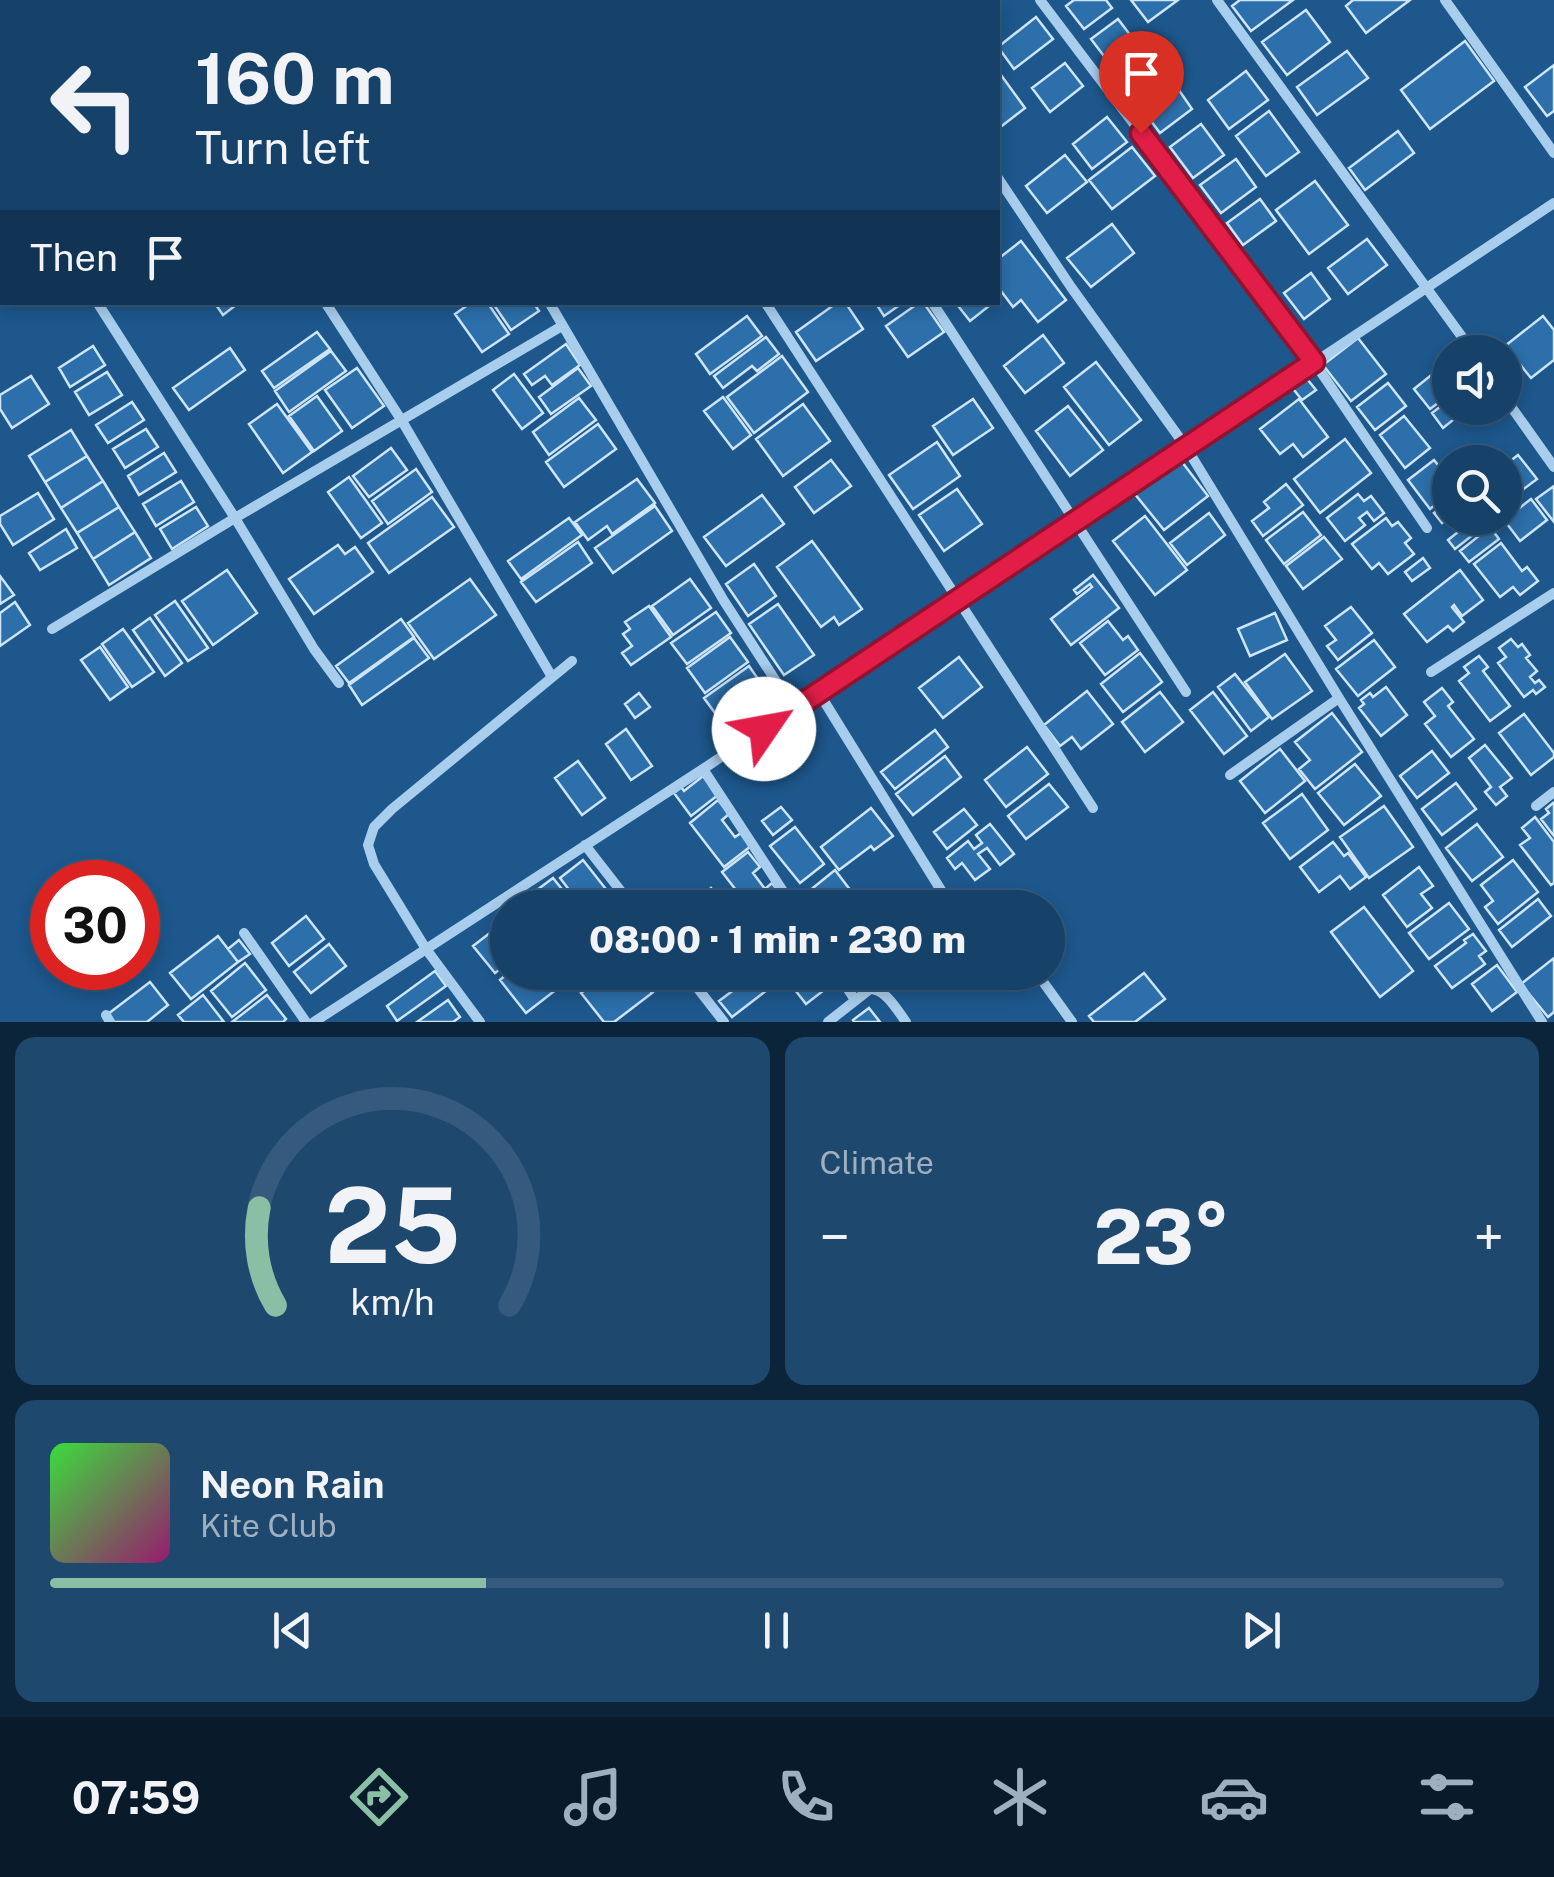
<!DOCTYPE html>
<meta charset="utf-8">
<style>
:root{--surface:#164169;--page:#1f486f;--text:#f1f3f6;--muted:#9eafc0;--line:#355a7d;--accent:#8abfa5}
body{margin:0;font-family:"Public Sans",sans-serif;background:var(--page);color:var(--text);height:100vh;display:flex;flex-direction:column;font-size:38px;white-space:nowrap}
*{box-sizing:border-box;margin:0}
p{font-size:32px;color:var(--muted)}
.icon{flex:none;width:55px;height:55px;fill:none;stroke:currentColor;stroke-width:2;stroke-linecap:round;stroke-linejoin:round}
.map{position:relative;height:1022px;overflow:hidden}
.drawer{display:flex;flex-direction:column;gap:15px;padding:15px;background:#0c243a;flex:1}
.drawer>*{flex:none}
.hud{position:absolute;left:0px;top:0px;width:1000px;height:305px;box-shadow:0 5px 15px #0003,0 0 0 2px var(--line);background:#164169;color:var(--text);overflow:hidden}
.buttons{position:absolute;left:1432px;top:335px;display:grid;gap:20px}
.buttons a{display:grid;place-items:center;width:90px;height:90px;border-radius:50%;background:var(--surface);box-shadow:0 5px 15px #0003,0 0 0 2px var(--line);font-size:50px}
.speed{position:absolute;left:30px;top:860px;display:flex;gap:20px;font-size:50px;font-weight:700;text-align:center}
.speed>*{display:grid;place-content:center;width:130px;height:130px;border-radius:50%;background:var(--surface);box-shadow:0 5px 15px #0003,0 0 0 2px var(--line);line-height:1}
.speed .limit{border:15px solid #d22;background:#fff;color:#111}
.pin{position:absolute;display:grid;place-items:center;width:85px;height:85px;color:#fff;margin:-102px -42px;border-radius:50% 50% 50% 0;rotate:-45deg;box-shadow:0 0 10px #0007}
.pin .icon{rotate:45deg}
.me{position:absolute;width:110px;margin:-55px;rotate:57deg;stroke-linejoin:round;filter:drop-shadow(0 0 8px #0008)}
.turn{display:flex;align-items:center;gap:35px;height:210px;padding:0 30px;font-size:45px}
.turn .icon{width:130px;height:130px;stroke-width:2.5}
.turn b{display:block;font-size:70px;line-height:85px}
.then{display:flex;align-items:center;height:95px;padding:0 30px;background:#0003;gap:20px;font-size:38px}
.big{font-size:75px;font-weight:800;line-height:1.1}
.drawer .card{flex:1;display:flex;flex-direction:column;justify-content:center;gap:15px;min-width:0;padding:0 35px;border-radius:20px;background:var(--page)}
.drawer .dial{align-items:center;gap:0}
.dial svg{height:260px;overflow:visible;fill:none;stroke:var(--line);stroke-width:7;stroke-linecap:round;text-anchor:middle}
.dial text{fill:var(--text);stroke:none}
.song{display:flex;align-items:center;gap:30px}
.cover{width:120px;height:120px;border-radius:15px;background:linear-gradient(135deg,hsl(120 70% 55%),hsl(320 70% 35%))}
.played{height:10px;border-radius:5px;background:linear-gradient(90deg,var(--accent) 30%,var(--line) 30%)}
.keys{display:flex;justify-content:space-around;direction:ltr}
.heat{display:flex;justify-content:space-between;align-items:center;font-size:55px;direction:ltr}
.drawer .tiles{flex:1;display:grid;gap:15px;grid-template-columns:1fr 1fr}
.card:last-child{grid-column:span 2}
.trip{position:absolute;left:490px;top:890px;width:575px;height:100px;border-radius:50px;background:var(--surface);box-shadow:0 5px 15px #0003,0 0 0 2px var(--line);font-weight:800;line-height:100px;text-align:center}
.dock{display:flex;height:160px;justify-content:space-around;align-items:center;background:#091a2a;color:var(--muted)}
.dock .icon{width:70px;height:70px}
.dock .on{color:var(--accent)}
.dock b{font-size:45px;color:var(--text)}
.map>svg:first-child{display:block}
.building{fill:#2c6faa;stroke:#cee5f9;stroke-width:2.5}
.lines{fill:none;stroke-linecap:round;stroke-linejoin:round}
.street{stroke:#a9cded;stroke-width:10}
.route-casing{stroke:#92132f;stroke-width:25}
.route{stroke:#e11d48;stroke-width:18}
</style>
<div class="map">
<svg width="1554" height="1022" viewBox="0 0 1554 1022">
<rect width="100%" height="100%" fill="#1d578c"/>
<!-- building -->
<path class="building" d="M17 0H70L67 2H18Z
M278 0H314L316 2 335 0 337 2H274Z
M614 0H663L660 2H611Z
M1074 0H1106L1112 8 1084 29 1066 6Z
M1131 0H1178L1148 22Z
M1240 0H1293L1251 31 1232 6Z
M1353 0H1410L1366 33 1346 6Z
M1306 10 1330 42 1287 75 1262 42Z
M1036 17 1053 39 1014 69 998 47Z
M1118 19 1137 44 1110 64 1091 39Z
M1465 41 1494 81 1430 129 1401 90Z
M1143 45 1164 73 1132 98 1110 70Z
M1347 51 1368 78 1317 115 1297 87Z
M1065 63 1083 86 1050 112 1032 88Z
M1554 65V111L1547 116 1525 87Z
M1246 71 1268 100 1229 129 1208 100Z
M1001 75 1025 108 998 129V78Z
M1172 80 1192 109 1160 133 1139 105Z
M1269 111 1299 152 1266 176 1236 136Z
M1107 117 1127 142 1092 169 1073 144Z
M1201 124 1224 155 1193 178 1170 147Z
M1398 131 1414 153 1365 190 1349 168Z
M1132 147 1155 176 1112 209 1089 180Z
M1065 155 1087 182 1047 213 1026 186Z
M1236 159 1256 187 1221 213 1200 185Z
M1315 181 1348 225 1309 254 1276 210Z
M1260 199 1276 221 1243 245 1227 223Z
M1112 224 1134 253 1091 287 1067 258Z
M1367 239 1387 265 1348 294 1328 268Z
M1021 241 1066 300 1038 322 1021 300 1013 307 998 287V259Z
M1311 273 1330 299 1304 319 1284 293Z
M214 302H240L223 315Z
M472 302H487L509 334 482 352 455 314Z
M492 302H533L539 311 511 330Z
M838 302H845L863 329 816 361 796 332Z
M875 302H904L884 316Z
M920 302H923L944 332 908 357 886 326Z
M955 302H994L970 321Z
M747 316 762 336 710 374 696 354Z
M1543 316 1554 330V360L1531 378 1505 346Z
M317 332 330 349 274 388 262 371Z
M1043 335 1064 363 1025 393 1004 366Z
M766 337 779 354 757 371 752 366 723 388 714 376Z
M1358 338 1386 374 1351 401 1323 365Z
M566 344 580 365 552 385 545 376 532 385 524 374Z
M93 346 105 365 70 387 59 368Z
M230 348 245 370 189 410 173 388Z
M331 351 346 371 289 412 275 391Z
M782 356 808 392 754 433 727 397Z
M1450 360V394L1430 409 1414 389Z
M1096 362 1141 420 1109 445 1064 387Z
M357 368 384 406 352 428 325 390Z
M578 368 591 386 551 414 539 397Z
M107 372 122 395 89 415 75 392Z
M514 374 543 413 522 429 493 390Z
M1303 374 1316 390 1302 400 1290 385Z
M31 376 49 404 12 428 0 409V395Z
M1388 383 1406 406 1375 430 1357 407Z
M317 396 342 431 314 451 289 416Z
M723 397 751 435 733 449 704 411Z
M579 398 596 420 549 455 533 432Z
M973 399 993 428 953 455 933 426Z
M1299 399 1328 437 1303 457 1293 444 1280 454 1260 429Z
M1450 399V408H1468L1443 428 1432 413Z
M132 402 144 420 108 443 96 425Z
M277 404 312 452 283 473 249 424Z
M803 404 830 441 783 476 756 439Z
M1068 406 1103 450 1070 476 1036 431Z
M1404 416 1430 448 1405 468 1380 435Z
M598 424 616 449 564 487 546 462Z
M146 429 158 447 125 468 113 449Z
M71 430 87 456 45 482 29 456Z
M1345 439 1371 473 1320 513 1294 479Z
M937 442 960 476 913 509 889 475Z
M391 448 407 470 369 497 353 476Z
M164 453 176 472 139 495 128 476Z
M1518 455 1537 479 1505 503V465Z
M87 456 103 481 61 508 45 482Z
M1179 458 1208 496 1164 530 1134 493Z
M831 460 851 486 814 513 795 487Z
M1434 460 1450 480V493L1430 509 1408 480Z
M416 469 432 492 388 524 372 501Z
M349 477 382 523 361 538 328 492Z
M637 479 655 503 612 534 607 526 588 540 575 522Z
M103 481 119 507 77 533 61 508Z
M181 481 194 502 156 526 143 504Z
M1286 484 1303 505 1263 536 1252 521 1269 508 1264 502Z
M1554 486V522L1536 499Z
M957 489 982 524 944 551 919 515Z
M38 493 54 519 13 545 0 524V516Z
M1358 494 1364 501 1371 496 1384 513 1374 521 1367 512 1359 518 1365 525 1345 541 1327 518Z
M762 495 784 524 726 566 704 537Z
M432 497 454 527 389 573 368 543Z
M1531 499 1547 520 1520 541 1504 520Z
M1450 501V518H1483L1488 523 1455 549 1448 540 1458 532 1448 518 1442 523 1434 513Z
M655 506 672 531 613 573 595 548Z
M119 507 135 532 93 559 77 533Z
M196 507 208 526 172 549 160 529Z
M1303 512 1321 535 1284 564 1266 540Z
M1209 513 1225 535 1187 565 1170 543Z
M1145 516 1187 570 1155 595 1113 541Z
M569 518 582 535 521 579 508 561Z
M1386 518 1392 526 1398 522 1411 538 1405 543 1414 554 1388 574 1379 563 1372 569 1352 544Z
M1490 527 1499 539 1469 562 1460 551Z
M66 529 77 548 40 570 29 553Z
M135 532 151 558 109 585 93 559Z
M1324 537 1342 559 1303 589 1286 566Z
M812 541 862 609 839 625 834 617 821 627 777 567Z
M578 542 592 563 536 602 521 582Z
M1501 543 1522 571 1527 567 1538 581 1520 595 1513 587 1500 597 1474 564Z
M338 545 345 554 355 547 373 572 314 614 289 579Z
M1423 558 1430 568 1412 581 1405 572Z
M754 564 776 596 748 616 726 584Z
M227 570 257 613 213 645 182 601Z
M1460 570 1483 600 1462 616 1454 605 1452 607 1464 622 1453 631 1448 626 1427 642 1404 614Z
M1093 575 1119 608 1071 645 1051 619 1092 587 1090 584 1077 594 1074 590Z
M0 576 14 595 0 604Z
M470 579 496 615 434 659 408 623Z
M690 579 711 608 673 635 652 606Z
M175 601 208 648 188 661 155 615Z
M15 602 30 625 0 646V613Z
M778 604 814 655 784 675 749 624Z
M649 606 671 637 631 665 622 653 632 646 623 634 630 629 625 622Z
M1351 607 1372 633 1338 660 1327 646 1336 640 1325 626Z
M716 612 731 633 687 664 671 643Z
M1275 613 1287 640 1250 656 1238 629Z
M150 618 182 663 165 676 133 630Z
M401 619 414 637 349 683 336 666Z
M1108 621 1123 640 1128 636 1138 650 1105 675 1080 643Z
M123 629 154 672 132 687 102 644Z
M730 637 748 662 705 693 687 668Z
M414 638 429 658 362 705 349 685Z
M1511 639 1518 647 1522 644 1530 655 1526 658 1537 671 1530 677 1535 683 1539 680 1545 687 1536 694 1533 690 1524 697 1498 663 1506 657 1499 648Z
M1374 640 1395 667 1358 696 1336 669Z
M100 647 128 687 110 700 81 660Z
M1140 653 1162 682 1123 712 1101 684Z
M1285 654 1312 691 1272 719 1245 682Z
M1479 656 1488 667 1483 671 1510 706 1490 721 1459 681 1469 673 1464 667Z
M959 657 982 687 943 718 919 688Z
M749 666 767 692 723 724 704 698Z
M1235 674 1269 717 1251 731 1218 687Z
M1386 687 1407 715 1381 736 1359 708 1364 704 1361 700 1370 693 1373 697Z
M1442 688 1453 702 1448 706 1474 739 1451 757 1425 724 1435 716 1424 702Z
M1087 691 1113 724 1081 749 1072 737 1060 746 1044 725Z
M1160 692 1183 722 1145 752 1122 722Z
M1213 692 1247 736 1224 754 1190 710Z
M639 693 650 707 635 718 625 704Z
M1332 713 1362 752 1315 789 1299 769 1310 760 1295 742Z
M1524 714 1554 753V757L1531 775 1499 733Z
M626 729 652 766 631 780 606 744Z
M935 730 948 747 895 789 881 772Z
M1485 745 1512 778 1500 787 1507 796 1496 805 1485 792 1491 787 1469 758Z
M1027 747 1048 774 1006 807 985 780Z
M1280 749 1305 781 1265 813 1240 781Z
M1432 751 1449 773 1417 798 1400 776Z
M945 756 961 777 913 815 896 794Z
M578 761 605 798 582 815 555 778Z
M1355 764 1381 796 1344 825 1318 793Z
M703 776 718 795 691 816 674 793 681 787 684 791Z
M1456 783 1476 809 1442 835 1422 809Z
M1049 784 1068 807 1026 839 1008 816Z
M1302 794 1328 830 1290 859 1263 823Z
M718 800 729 814 722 820 735 837 741 833 751 846 724 867 690 823Z
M1553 803 1554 805V836L1541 819 1549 813 1546 809Z
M1384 806 1413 847 1369 878 1340 837Z
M781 807 792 820 773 835 762 821Z
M871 808 893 836 874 850 871 846 839 870 821 847Z
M964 809 977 825 947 849 934 832Z
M1535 817 1554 842V883L1551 885 1520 845 1530 838 1522 828Z
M990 824 1014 854 1000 865 987 848 978 854 990 869 975 880 962 863 955 869 947 858 968 841 974 849 982 843 976 835Z
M1477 824 1503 857 1472 881 1446 848Z
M795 827 824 864 800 883 770 846Z
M1333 842 1344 856 1348 853 1366 877 1350 889 1340 876 1319 892 1300 867Z
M748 852 760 867 753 873 765 889 772 883 785 900 776 908H750L722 872Z
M583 860 609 893 591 908H583L560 878Z
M1513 860 1538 892 1498 924 1485 907 1493 901 1481 885Z
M1419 867 1433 886 1421 894 1432 908 1407 927 1383 895Z
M835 870 864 908H812L803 896Z
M553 878 577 908H538L529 896Z
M711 888 726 908H687Z
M611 895 621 908H595Z
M1538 899 1551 916 1512 947 1499 930Z
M1449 903 1469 929 1429 959 1409 933Z
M1364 907 1413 971 1380 997 1331 932Z
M306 916 324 939 289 966 272 943Z
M508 919V963L495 973 473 946Z
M1473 934 1486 951 1479 956 1485 964 1452 988 1435 966 1466 943 1464 940Z
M218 936 238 962 191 999 170 973Z
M239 940 250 954 238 962 228 949Z
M329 944 346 966 311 993 294 972Z
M1554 958V1012L1548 1017 1521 984Z
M245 963 266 990 232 1017 211 991Z
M1497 965 1517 992 1492 1011 1472 984Z
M435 971 446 986 397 1021 387 1006Z
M509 972H573L575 975 526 1013 500 980Z
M607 972H636L652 993 614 1022H604L581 993Z
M636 972H674L652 993Z
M744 972H774L780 980 732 1017 719 1001 739 986 734 981Z
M781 972H817L828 987 806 1004Z
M954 972H982L965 986Z
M1144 973 1165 999 1135 1022H1094L1089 1016Z
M150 982 168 1005 147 1022H114L108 1014Z
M203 995 224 1022H184L178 1015Z
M267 995 286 1019 283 1022H232Z
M448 1000 460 1017 453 1022H417Z
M869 1008 880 1022H854L853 1020Z"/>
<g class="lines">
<!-- street -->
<path class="street" d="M117 0 119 2
M350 0 352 2
M733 0 735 2
M877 0 879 2
M1040 0 1314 362 1427 528
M1217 0 1473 352
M1445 0 1554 153
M0 167 2 171
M998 178 1071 287 1186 447 1339 698 1542 1022
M97 302 235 518 314 649 339 683
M325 302 402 421 552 677
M549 302 724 601 794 709
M765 302 1093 808
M932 302 1186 692
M1505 398 1554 467
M52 629 235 518 562 326
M1431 672 1554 593
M819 693 952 908
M1230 775 1339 698
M1536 806 1554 792
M585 845 634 908
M794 908 703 769 1554 203
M244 933 306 1022
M685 972 724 1022
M837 972 855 1000
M1036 972 1072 1022
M106 1015 110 1022
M314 1022 703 769
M480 1022 426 949 374 864 368 845 374 827 392 809 572 661
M828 1022 870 989C886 989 897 1010 906 1022"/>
</g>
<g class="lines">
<defs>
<path id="route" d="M764 729 1314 362 1141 133"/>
</defs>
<!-- route casing -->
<use href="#route" class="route-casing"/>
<!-- route -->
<use href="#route" class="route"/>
</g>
</svg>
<div class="buttons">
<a><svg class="icon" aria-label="sound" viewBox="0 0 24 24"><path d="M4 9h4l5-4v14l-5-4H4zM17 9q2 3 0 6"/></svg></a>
<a><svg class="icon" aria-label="search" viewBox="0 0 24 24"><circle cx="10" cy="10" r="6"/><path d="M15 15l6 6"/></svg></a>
</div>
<div class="speed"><div class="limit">30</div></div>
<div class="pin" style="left:1141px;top:133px;background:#d93025"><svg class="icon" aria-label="arrive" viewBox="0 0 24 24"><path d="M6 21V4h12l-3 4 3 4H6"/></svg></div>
<svg class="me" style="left:764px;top:729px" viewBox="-20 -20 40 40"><circle r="19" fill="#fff"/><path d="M0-13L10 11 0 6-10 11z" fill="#e11d48"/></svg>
<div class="trip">08:00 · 1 min · 230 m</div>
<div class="hud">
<div class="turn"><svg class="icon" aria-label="left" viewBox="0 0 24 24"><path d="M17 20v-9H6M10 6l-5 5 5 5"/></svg><div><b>160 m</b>Turn left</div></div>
<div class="then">Then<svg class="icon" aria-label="arrive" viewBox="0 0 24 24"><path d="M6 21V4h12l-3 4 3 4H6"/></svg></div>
</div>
</div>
<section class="drawer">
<div class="tiles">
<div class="card dial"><svg viewBox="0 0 100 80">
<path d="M14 69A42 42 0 1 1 86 69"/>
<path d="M14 69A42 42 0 0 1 9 39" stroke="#8abfa5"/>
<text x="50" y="56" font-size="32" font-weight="700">25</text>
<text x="50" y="72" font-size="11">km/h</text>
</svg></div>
<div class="card"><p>Climate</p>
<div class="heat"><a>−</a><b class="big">23°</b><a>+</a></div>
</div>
<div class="card">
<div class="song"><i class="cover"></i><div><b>Neon Rain</b><p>Kite Club</p></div></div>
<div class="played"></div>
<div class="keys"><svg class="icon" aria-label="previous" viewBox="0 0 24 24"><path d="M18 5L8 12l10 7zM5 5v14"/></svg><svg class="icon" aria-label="pause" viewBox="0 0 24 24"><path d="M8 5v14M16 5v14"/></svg><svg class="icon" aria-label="next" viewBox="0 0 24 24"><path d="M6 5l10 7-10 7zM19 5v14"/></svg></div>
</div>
</div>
</section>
<nav class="dock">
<b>07:59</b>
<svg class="icon on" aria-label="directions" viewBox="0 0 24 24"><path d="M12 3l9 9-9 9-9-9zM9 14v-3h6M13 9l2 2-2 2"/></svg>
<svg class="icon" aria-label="music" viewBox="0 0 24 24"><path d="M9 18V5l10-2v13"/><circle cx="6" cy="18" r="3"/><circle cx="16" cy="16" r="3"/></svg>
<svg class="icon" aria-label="phone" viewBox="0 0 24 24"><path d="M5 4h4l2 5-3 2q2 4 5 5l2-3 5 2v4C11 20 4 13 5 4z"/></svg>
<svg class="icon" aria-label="climate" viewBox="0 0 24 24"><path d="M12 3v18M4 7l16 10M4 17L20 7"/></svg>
<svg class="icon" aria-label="car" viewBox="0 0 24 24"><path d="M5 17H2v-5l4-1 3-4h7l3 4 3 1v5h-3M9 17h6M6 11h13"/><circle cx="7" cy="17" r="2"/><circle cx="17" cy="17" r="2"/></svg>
<svg class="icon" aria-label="filters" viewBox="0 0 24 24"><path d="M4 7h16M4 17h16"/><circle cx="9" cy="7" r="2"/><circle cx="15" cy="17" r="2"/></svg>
</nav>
